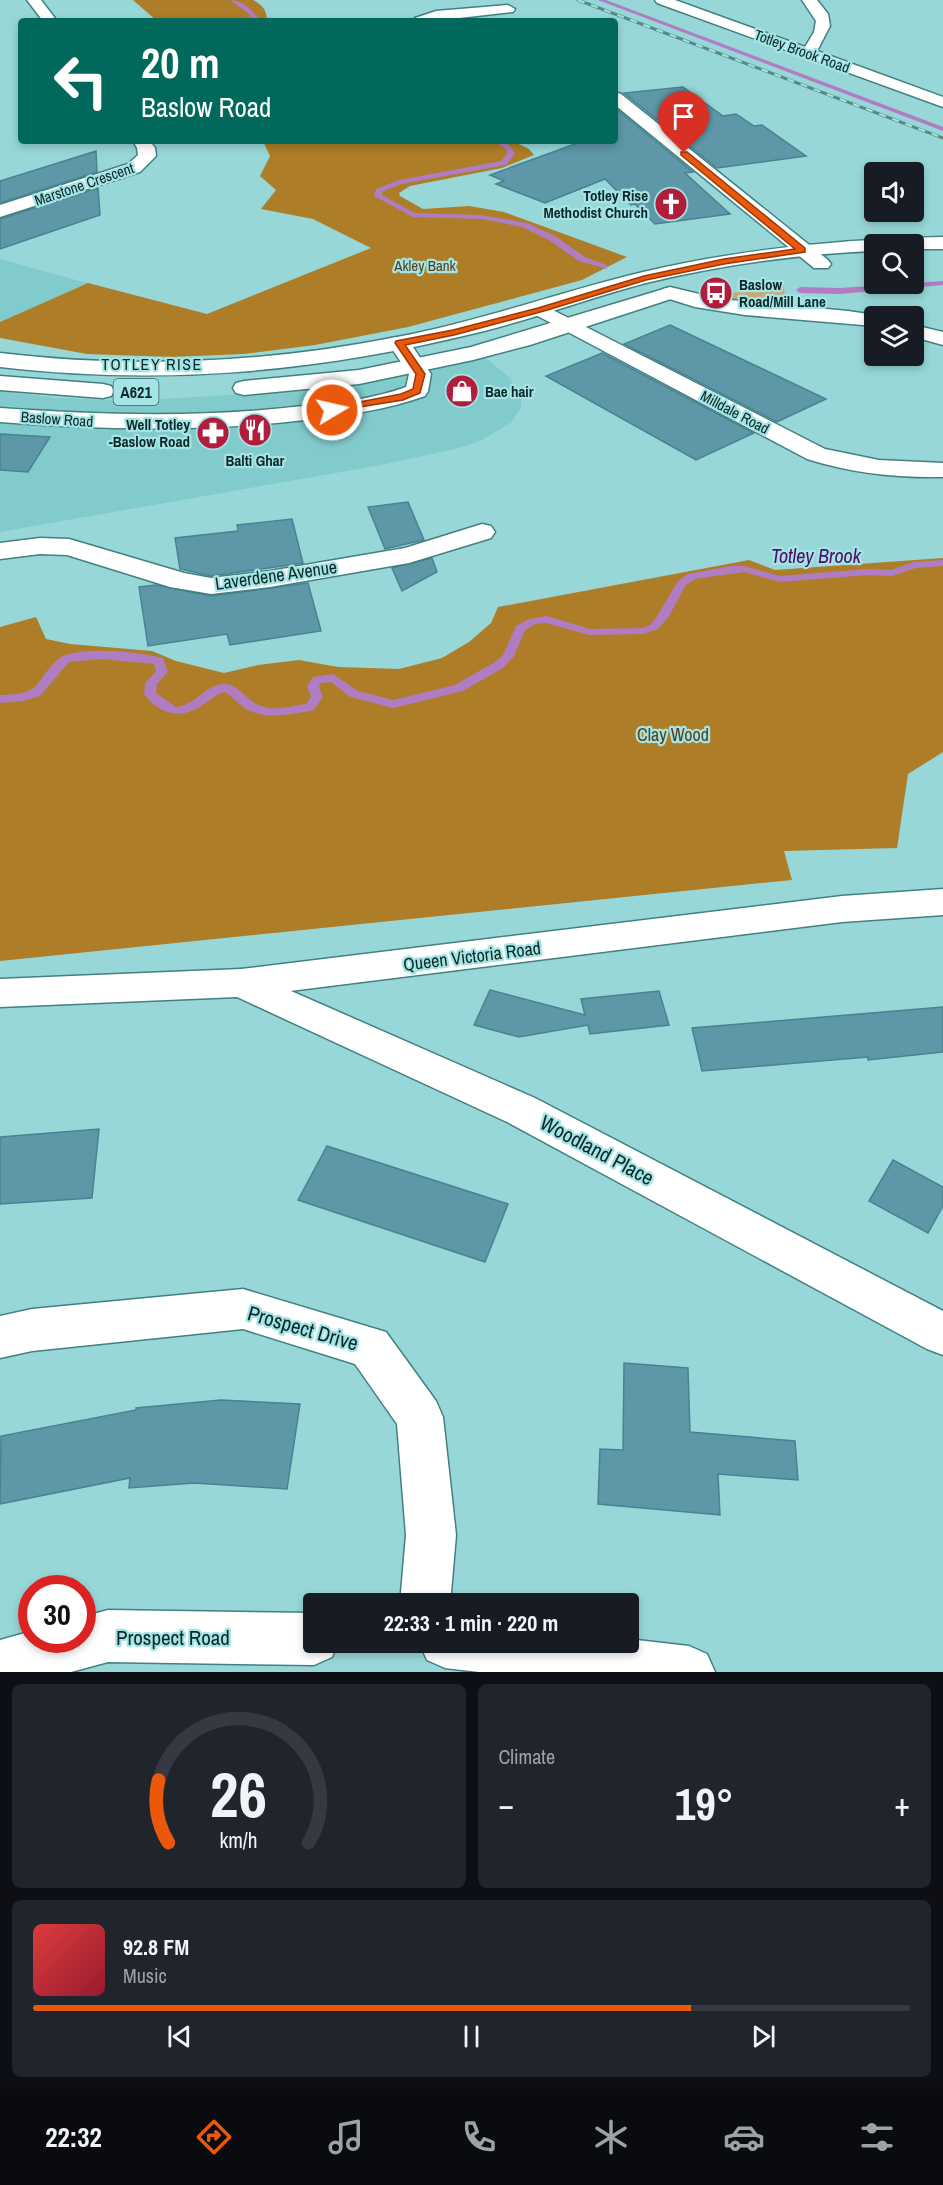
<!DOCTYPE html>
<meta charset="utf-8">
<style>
:root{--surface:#171b24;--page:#20242c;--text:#f1f3f6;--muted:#9ea1a6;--line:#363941;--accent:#ea580c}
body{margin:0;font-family:"Archivo Narrow",sans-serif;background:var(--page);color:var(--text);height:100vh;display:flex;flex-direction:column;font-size:22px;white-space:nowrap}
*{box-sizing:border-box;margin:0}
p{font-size:20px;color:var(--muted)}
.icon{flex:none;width:33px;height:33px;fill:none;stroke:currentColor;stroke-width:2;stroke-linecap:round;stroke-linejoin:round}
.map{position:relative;height:1672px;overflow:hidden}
.drawer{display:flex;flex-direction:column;gap:12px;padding:12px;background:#0d0f14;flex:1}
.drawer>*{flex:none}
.banner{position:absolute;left:18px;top:18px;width:600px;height:126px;border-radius:6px;box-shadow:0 3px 9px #0003;background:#00695c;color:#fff;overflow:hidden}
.controls{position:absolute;left:864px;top:162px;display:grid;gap:12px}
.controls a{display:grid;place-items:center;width:60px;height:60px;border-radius:6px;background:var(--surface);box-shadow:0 3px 9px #0003;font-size:30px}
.speed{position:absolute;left:18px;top:1575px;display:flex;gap:12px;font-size:30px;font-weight:700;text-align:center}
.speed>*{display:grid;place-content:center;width:78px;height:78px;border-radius:50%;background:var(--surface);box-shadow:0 3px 9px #0003;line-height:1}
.speed .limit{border:9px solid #d22;background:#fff;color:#111}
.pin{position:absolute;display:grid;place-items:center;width:51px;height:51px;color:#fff;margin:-62px -26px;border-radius:50% 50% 50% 0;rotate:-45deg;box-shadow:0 0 6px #0007}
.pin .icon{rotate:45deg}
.me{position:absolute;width:66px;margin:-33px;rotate:81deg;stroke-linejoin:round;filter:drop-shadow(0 0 4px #0008)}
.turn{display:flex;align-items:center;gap:21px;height:126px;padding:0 24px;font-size:27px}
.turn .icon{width:78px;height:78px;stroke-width:2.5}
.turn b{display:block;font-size:42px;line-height:51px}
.big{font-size:45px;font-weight:700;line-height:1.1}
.drawer .card{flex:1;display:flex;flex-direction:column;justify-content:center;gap:9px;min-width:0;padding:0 21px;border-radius:9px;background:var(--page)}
.drawer .dial{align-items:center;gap:0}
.dial svg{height:156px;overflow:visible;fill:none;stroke:var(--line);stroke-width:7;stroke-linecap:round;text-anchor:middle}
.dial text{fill:var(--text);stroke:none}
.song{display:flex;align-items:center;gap:18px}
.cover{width:72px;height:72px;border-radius:9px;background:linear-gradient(135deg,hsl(0 70% 55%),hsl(350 70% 35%))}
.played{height:6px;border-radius:3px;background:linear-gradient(90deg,var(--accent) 75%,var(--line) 75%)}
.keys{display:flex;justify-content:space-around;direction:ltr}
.heat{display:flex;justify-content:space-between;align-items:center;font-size:33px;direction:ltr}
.drawer .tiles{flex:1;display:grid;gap:12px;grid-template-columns:1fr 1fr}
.card:last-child{grid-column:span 2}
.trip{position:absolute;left:303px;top:1593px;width:336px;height:60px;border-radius:6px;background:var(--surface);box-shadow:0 3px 9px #0003;font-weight:700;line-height:60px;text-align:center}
.menu{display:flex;height:96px;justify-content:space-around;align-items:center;background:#090b0e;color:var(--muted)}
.menu .icon{width:42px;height:42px}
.menu .active{color:var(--accent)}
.menu b{font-size:27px;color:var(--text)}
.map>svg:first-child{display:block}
.built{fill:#82cbcc}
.green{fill:#caa875}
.forest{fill:#ae7d27}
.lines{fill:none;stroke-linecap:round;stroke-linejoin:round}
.stream{fill:#b07cc2;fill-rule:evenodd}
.building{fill:#5e97a7;stroke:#498291;stroke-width:1.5}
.minor-casing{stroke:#428081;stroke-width:3}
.tertiary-casing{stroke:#428081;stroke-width:3}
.primary-casing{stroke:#428081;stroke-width:3}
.minor{fill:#fff;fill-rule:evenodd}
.tertiary{fill:#fff;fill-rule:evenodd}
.primary{fill:#fff;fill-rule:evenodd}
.rail-casing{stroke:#598889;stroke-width:3}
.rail{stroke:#a4e4e5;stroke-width:2;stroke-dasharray:7;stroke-linecap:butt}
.route{fill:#ea580c;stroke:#983908;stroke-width:1.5}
.labels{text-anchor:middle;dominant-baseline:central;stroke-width:4.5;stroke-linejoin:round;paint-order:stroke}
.far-street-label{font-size:15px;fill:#0d2828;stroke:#a4e4e5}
.far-poi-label{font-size:15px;font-weight:bold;fill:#0d2828;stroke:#a4e4e5;text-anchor:end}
.far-park-label{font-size:15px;fill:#56401e;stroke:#a4e4e5}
.far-neighbourhood-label{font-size:16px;letter-spacing:1.5px;fill:#0d2828;stroke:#a4e4e5}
.shield{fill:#a4e4e5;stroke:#3a6061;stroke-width:1.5}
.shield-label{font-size:16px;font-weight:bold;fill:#0d2828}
.street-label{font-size:18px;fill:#0d2828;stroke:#a4e4e5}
.park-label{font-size:18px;fill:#56401e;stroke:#a4e4e5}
.water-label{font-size:20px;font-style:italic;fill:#510c64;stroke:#a4e4e5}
.near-street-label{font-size:21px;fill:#0d2828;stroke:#a4e4e5}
</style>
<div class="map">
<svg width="943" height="1672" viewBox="0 0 943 1672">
<rect width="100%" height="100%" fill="#97d7d8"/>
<!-- built -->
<path class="built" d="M0 259 83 282 88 283 0 322Z
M482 355 509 377 521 399V407L512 422 480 441 459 448 381 465 0 532V391L59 398 131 401 277 392 345 382Z"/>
<!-- green -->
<path class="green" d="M783 282 787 308 706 299Z"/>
<!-- forest -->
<path class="forest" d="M133 0H253C262 5 267 10 267 21H157Z
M263 141H513L529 149 534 155 502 168 410 186 399 193 400 196 423 209 469 206 504 212 627 257 582 280 408 327 315 345 243 354 171 357 87 354 0 338V322L88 283 207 314 371 248 313 219 261 209 276 190 260 176 270 156Z
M943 558V752L908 774 897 848 784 851 792 880 0 961V627L36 617 46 639 70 644 152 651 176 661 224 673 258 665 299 660 338 667 399 669 442 658 469 642 491 623 498 607 749 560 775 570Z"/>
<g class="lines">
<!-- stream -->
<path class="stream" d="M230 0C243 0 253 11 260 21H254L248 13Z
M598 0H606L943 127V131Z
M494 141C504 141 511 144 515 154L506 165 401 184 382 192V195L415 213 482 215 527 223 555 236 585 257 607 265V269L579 261 549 240 522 227 482 219 413 217 374 196 376 189 399 180 501 161 507 154 506 149Z
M943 281V285L840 294 800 293 796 290 800 287 840 288Z
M943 560V566L916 568 892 576 868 575 780 582 744 572 695 579 686 585 668 618 658 629 643 634 589 635 546 623 536 624 525 630 514 656 503 668 463 691 393 708 350 697 331 682 321 683 319 686 323 697 314 710 310 711C290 714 267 720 248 710 239 705 233 697 225 692 216 694 209 701 201 706 180 720 159 714 144 694L145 683 156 671 154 664 101 659 69 662 40 696 23 701 0 703V695C46 695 33 679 61 657 87 646 136 652 163 658L168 672 157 684 156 693 176 707C194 706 204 686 223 684 238 683 246 700 259 705 273 712 291 706 306 704L311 697 307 686 313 677 333 674 358 691 393 700 455 685 495 662 503 655 516 626 529 619 547 616 590 629 642 628 650 625 657 616 678 581 688 574 731 566H744L780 576 868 569 891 570 914 562Z"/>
</g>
<!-- building -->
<path class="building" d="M683 87 723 116 736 114 754 126 762 125 806 156 717 168 624 93Z
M615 108 693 172 685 173 730 214 655 224 635 204 631 205 605 179 545 203 496 184 504 181 490 175 583 141H615Z
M96 151 97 172 0 203V181Z
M98 188 100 215 0 249V219Z
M670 325 826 399 777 422 624 344Z
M602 353 754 433 696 460 546 376Z
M0 434 50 437 28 472 0 470Z
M408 502 424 540 385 549 368 507Z
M292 519 303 563 211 576 180 569 175 538 238 531 237 525Z
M432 558 437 572 402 591 392 568Z
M308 583 321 631 230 645 227 634 148 646 139 587 156 585 211 596Z
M490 990 585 1015 581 999 659 991 669 1025 590 1034 588 1025 519 1037 474 1025Z
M943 1007V1052L868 1060V1057L702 1071 692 1028Z
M99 1129 92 1198 0 1204V1137Z
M327 1146 508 1204 485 1262 298 1200Z
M893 1160 943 1187V1206L928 1233 869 1201Z
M624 1363 688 1368 690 1432 795 1441 798 1480 718 1474 720 1515 598 1504 600 1449 623 1450Z
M221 1400 300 1404 287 1489 194 1483 129 1488 130 1478 0 1504 1 1436 136 1410V1408Z"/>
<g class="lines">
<defs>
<path id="minor" d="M27 0H41L57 21H43Z
M655 0H675L805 47 814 32 816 21 802 0H817L828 14 830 26 817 51 943 97V107L657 3Z
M508 5 515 9 513 12 433 21H413L415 18 436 11Z
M615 92 621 94 828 260 831 264 828 268H814L615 105Z
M133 141H150L155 148 156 156 140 172 0 217V205L128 164 138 155 137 148Z
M670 287 720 299 848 311 882 316H874V326L745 315 695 307 663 297 660 293 663 289Z
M541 304 825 449 879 460 943 463V477C896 478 852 473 807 459L534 314 531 310 534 306Z
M914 325 943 332V345L914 337Z
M399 337 407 338 431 374 428 391 425 396C386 410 346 415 305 420 203 432 102 430 0 422V408C101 415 202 418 303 406 338 403 373 399 406 387L409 374 388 343 391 338Z
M482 524 491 526 495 532 491 538 409 563 270 587 211 594 170 587 67 555 40 554 0 559V543L40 538 69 539 184 573 211 578 270 571 405 548Z
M943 889V915L842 922 241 997 228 993 223 983 228 973 241 969 842 896Z
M243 1289 386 1332 436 1401 443 1417 456 1535 450 1604H400L406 1535 397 1424 355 1364 243 1329 32 1351 0 1358V1316L32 1309Z
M108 1610 314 1613V1642H338L332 1657 314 1665 108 1662 71 1672H0V1640L32 1631V1640H82V1617Z
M628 1639 689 1646 707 1654 715 1672H479L445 1668 427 1660 419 1642H628Z"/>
<path id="tertiary" d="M241 969 535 1098 943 1311V1355L927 1349 507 1122 237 997 0 1007V979Z"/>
<path id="primary" d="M943 237V249H914V244H874V251C798 254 720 265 646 283 589 298 534 319 476 333 316 372 165 386 0 367V353C134 369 265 363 397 337 481 321 560 292 643 272 742 249 842 239 943 237Z
M667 288 674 290 677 294 674 298 530 345 473 360 359 384 244 395 236 393 233 388 236 383 244 381 359 370 471 347Z
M0 376 103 384 111 386 114 391 111 396 103 398 0 390Z"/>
</defs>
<!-- minor casing -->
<use href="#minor" class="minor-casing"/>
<!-- tertiary casing -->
<use href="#tertiary" class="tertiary-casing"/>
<!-- primary casing -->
<use href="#primary" class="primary-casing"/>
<!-- minor -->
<use href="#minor" class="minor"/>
<!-- tertiary -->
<use href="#tertiary" class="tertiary"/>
<!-- primary -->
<use href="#primary" class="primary"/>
<defs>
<path id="rail" d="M578 0 943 138"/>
</defs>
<!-- rail casing -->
<use href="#rail" class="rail-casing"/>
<!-- rail -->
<use href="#rail" class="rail"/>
</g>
<!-- route -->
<path class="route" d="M681 152H687L805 248V252L724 264 646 280 544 311 454 335 405 345 425 374 420 393 403 400 328 412V408L401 394 413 389 416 374 395 343 396 341 453 330 538 308 644 276 724 259 795 249 681 155Z"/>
<!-- icons -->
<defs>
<symbol id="church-disc" viewBox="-11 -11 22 22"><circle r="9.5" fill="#b11e3b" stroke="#a4e4e5"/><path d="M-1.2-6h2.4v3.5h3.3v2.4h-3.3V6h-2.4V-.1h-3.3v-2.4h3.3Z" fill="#fff"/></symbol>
<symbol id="bus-disc" viewBox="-11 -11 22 22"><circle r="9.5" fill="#b11e3b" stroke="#a4e4e5"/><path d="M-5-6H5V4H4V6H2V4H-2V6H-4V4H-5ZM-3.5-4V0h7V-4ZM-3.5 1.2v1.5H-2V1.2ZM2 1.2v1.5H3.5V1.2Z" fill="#fff"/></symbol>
<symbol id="shop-disc" viewBox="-11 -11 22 22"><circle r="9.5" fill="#b11e3b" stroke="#a4e4e5"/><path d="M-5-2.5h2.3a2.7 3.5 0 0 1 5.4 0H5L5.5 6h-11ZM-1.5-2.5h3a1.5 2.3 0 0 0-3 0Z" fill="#fff"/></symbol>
<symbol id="restaurant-disc" viewBox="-11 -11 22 22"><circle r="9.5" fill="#b11e3b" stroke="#a4e4e5"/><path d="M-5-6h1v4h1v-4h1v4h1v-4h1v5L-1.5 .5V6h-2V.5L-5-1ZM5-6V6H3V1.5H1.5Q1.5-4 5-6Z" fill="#fff"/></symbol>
<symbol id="pharmacy-disc" viewBox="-11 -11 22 22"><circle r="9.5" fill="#b11e3b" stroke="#a4e4e5"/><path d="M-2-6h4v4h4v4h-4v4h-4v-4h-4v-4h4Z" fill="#fff"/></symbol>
</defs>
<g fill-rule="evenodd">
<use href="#church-disc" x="652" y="185" width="38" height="38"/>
<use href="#bus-disc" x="697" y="274" width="38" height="38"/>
<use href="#shop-disc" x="443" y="372" width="38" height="38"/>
<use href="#restaurant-disc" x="236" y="411" width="38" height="38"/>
<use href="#pharmacy-disc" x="194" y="414" width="38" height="38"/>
</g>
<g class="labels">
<!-- far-street labels -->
<g class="far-street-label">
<text transform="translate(802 51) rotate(20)">Totley Brook Road</text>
<text transform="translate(84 184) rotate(-19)">Marstone Crescent</text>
<text transform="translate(735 412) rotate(28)">Milldale Road</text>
<text transform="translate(57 419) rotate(4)">Baslow Road</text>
</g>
<!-- far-poi labels -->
<g class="far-poi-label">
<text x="648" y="195">Totley Rise<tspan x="648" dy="17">Methodist Church</tspan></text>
<text x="739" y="284" text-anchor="start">Baslow<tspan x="739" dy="17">Road/Mill Lane</tspan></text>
<text x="485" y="391" text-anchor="start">Bae hair</text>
<text x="190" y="424">Well Totley<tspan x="190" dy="17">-Baslow Road</tspan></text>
<text x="255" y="460" text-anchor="middle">Balti Ghar</text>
</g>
<!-- far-park labels -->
<g class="far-park-label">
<text x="425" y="265">Akley Bank</text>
</g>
<!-- far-neighbourhood labels -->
<g class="far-neighbourhood-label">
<text x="152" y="364">TOTLEY RISE</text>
</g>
<!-- shield labels -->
<rect class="shield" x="113.5" y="379" width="45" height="26" rx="4.5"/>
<g class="shield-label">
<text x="136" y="392">A621</text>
</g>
<!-- street labels -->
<g class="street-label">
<text transform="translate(276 575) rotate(-8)">Laverdene Avenue</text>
<text transform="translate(472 956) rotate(-7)">Queen Victoria Road</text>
</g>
<!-- park labels -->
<g class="park-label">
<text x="673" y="734">Clay Wood</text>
</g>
<!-- water labels -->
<g class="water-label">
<text x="816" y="555">Totley Brook</text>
</g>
<!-- near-street labels -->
<g class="near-street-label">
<text transform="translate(597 1150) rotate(28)">Woodland Place</text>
<text transform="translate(303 1328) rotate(16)">Prospect Drive</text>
<text x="173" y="1637">Prospect Road</text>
</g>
</g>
</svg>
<div class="controls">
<a><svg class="icon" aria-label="sound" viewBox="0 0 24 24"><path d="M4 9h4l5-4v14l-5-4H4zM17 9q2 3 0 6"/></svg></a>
<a><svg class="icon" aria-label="search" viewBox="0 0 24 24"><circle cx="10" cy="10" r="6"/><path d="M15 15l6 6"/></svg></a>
<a><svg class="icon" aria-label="layers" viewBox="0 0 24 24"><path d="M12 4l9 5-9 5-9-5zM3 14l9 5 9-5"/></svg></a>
</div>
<div class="speed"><div class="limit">30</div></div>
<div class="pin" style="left:684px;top:153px;background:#d93025"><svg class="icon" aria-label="arrive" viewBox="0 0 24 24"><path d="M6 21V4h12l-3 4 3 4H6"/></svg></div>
<svg class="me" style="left:332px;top:410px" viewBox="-20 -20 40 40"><circle r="17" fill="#ea580c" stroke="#fff" stroke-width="3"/><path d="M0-11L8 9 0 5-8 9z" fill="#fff"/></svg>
<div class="trip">22:33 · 1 min · 220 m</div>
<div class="banner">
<div class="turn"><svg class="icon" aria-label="left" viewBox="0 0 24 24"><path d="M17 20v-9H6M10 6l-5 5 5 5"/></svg><div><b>20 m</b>Baslow Road</div></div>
</div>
</div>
<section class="drawer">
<div class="tiles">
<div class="card dial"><svg viewBox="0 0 100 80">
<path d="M14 69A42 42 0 1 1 86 69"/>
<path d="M14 69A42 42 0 0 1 9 37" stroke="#ea580c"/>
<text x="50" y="56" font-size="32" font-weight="700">26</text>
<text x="50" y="72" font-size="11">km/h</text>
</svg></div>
<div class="card"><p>Climate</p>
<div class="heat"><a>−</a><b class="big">19°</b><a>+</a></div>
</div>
<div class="card">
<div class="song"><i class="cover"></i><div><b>92.8 FM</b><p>Music</p></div></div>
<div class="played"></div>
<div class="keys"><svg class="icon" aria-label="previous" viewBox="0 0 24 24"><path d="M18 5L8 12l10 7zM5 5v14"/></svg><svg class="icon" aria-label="pause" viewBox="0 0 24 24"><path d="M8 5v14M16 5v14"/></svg><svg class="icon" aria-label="next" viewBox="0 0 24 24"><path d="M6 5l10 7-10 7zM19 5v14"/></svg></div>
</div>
</div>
</section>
<nav class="menu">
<b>22:32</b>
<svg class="icon active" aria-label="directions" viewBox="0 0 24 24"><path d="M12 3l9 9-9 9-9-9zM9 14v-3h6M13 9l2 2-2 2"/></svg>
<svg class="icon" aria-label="music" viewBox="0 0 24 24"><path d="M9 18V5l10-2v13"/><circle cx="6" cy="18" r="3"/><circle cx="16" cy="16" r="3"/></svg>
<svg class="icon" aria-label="phone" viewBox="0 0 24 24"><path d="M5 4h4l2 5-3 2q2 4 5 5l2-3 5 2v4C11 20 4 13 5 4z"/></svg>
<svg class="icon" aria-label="climate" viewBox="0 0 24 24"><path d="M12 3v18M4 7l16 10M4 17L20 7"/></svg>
<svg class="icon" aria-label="car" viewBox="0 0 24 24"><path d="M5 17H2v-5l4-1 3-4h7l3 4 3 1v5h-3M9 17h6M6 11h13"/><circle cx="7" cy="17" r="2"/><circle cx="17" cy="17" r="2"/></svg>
<svg class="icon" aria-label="filters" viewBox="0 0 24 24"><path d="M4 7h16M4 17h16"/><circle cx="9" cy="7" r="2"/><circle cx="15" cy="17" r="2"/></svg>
</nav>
